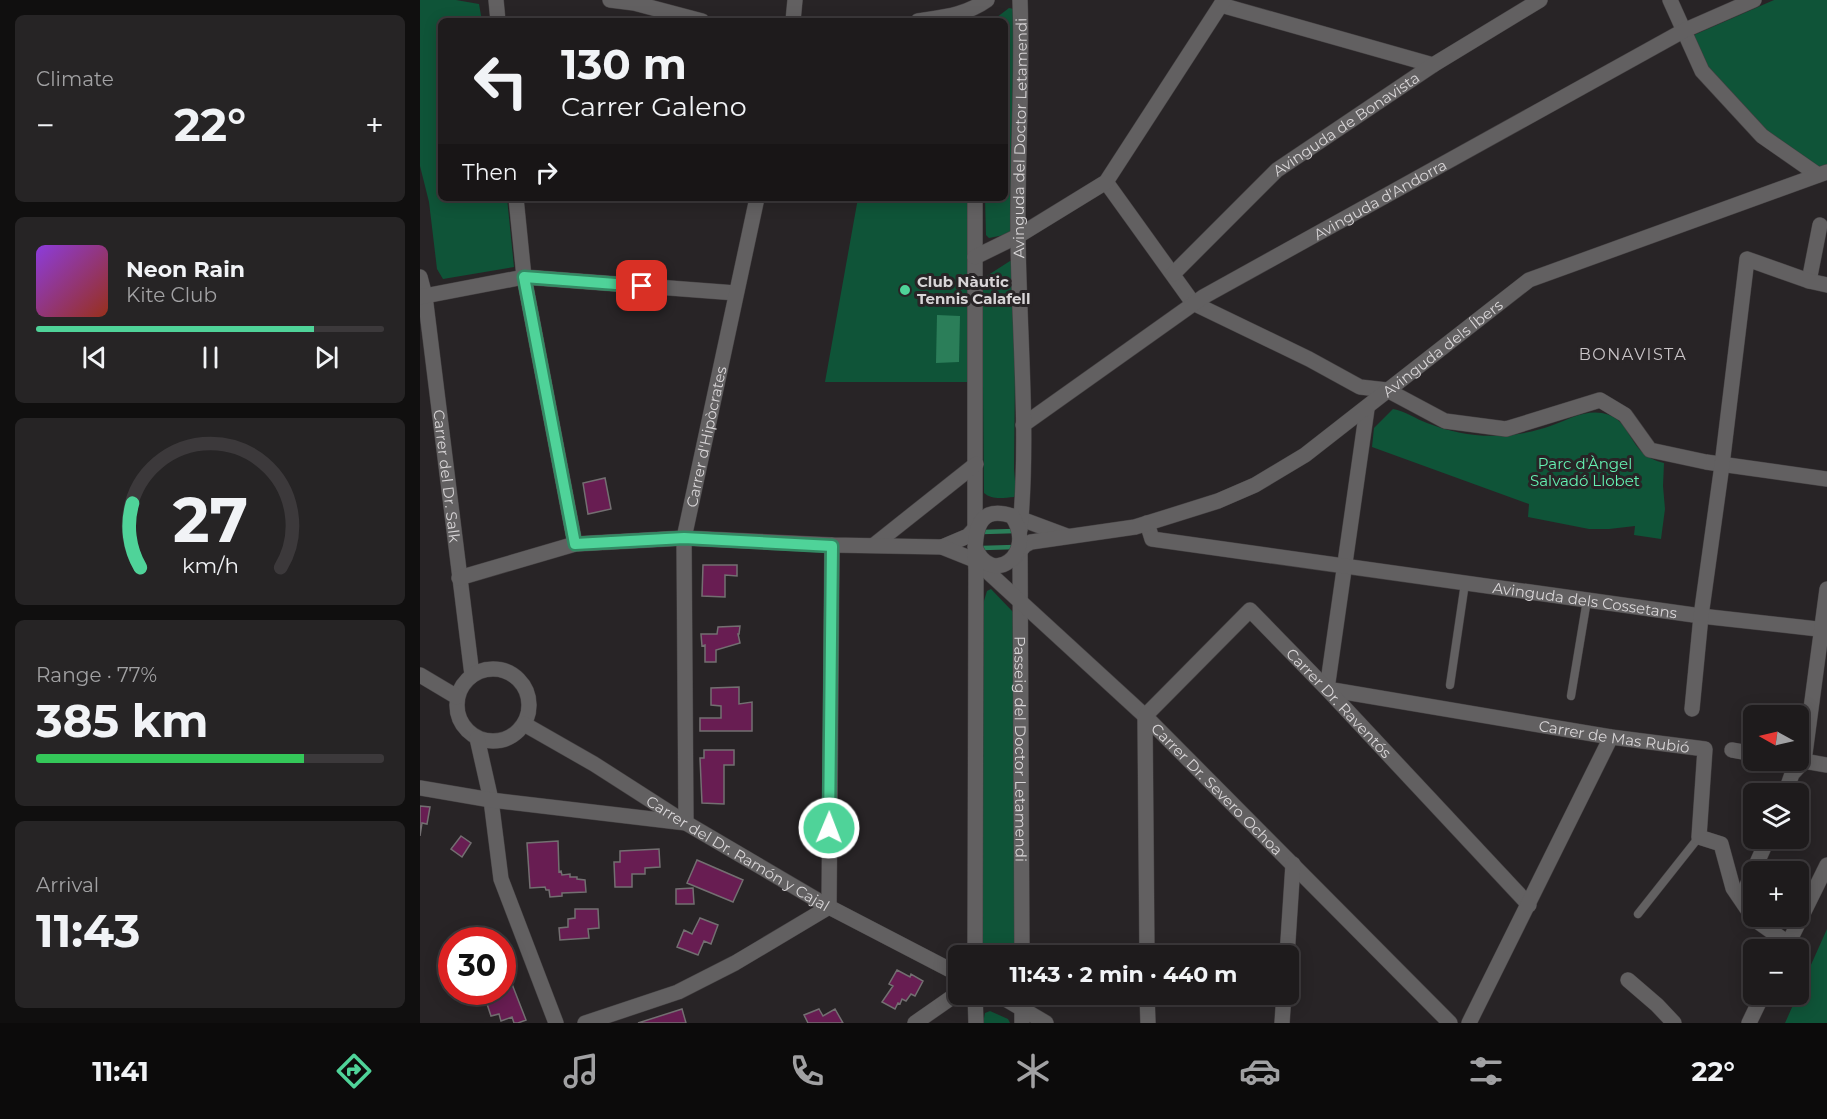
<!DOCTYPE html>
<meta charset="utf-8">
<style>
:root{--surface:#1e1b1c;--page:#262425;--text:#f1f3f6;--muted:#a1a1a3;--line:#3c393b;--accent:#4fd399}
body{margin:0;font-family:Montserrat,sans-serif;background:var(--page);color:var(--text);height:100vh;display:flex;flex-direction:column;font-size:22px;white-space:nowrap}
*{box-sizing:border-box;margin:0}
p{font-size:20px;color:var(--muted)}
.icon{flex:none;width:33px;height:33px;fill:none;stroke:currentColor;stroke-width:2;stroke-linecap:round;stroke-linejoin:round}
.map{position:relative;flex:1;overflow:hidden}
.panel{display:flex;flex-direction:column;gap:15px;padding:15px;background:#100f0f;width:420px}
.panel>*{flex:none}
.top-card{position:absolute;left:18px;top:18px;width:570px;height:183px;border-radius:9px;box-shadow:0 3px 15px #0003,0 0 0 2px var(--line);background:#1e1b1c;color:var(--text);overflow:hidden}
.needle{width:39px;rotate:278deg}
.tools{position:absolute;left:1323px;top:705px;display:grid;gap:12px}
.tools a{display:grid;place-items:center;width:66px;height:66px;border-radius:9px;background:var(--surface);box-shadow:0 3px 15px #0003,0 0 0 2px var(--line);font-size:30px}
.speed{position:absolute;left:18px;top:927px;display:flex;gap:12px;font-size:30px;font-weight:700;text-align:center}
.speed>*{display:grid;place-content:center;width:78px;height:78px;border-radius:50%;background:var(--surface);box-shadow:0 3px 15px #0003,0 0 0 2px var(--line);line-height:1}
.speed .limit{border:9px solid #d22;background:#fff;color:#111}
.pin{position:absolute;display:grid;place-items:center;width:51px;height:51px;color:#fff;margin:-26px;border-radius:12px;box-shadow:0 3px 9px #0006}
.me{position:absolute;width:66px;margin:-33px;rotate:1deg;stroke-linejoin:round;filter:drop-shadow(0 0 4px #0008)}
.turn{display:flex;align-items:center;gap:21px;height:126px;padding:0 24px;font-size:27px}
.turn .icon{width:78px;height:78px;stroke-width:2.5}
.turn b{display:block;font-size:42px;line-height:51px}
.then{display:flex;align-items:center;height:57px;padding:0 24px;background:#0003;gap:12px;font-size:22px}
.big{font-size:45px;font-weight:700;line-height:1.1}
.panel .tile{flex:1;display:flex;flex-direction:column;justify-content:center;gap:9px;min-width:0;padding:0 21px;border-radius:9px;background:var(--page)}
.panel .dial{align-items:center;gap:0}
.dial svg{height:156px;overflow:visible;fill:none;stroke:var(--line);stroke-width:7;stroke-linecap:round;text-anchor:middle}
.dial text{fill:var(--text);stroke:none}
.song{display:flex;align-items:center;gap:18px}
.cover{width:72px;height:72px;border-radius:9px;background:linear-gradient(135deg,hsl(270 70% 55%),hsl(10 70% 35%))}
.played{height:6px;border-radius:3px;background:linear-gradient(90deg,var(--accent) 80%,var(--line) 80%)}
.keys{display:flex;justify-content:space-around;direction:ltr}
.heat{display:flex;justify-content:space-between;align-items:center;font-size:33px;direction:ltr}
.charge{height:9px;border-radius:4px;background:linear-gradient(90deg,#34c759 77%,var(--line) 0)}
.trip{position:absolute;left:528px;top:945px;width:351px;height:60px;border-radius:9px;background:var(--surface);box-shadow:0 3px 15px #0003,0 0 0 2px var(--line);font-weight:700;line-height:60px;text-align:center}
.dock{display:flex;height:96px;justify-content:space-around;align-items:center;background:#0c0b0b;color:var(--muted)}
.dock .icon{width:42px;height:42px}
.dock .active{color:var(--accent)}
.dock b{font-size:27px;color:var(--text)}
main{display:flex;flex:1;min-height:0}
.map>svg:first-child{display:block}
.green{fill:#0f5438}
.water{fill:#2b7e59}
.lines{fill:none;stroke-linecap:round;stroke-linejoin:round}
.stream{stroke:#2b7e59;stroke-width:4.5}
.building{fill:#681d52;stroke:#736f71;stroke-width:1.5}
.lane-casing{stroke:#444042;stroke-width:9}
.street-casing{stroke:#444042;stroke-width:16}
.lane{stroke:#626061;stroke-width:8}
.street{stroke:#626061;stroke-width:15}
.route-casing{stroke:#338963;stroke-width:15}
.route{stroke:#4fd399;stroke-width:10}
.poi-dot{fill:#4fd399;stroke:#282426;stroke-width:2}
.labels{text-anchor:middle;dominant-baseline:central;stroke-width:6;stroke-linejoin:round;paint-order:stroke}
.street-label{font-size:15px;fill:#d8d5d7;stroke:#282426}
.poi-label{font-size:15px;font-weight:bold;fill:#d8d5d7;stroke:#282426;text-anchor:start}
.park-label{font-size:15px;fill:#64f2b2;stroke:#282426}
.neighbourhood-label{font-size:16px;letter-spacing:1.5px;fill:#cac5c8;stroke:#282426}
</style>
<main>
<section class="panel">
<div class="tile"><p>Climate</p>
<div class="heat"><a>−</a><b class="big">22°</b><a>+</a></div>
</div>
<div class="tile">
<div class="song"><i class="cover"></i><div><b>Neon Rain</b><p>Kite Club</p></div></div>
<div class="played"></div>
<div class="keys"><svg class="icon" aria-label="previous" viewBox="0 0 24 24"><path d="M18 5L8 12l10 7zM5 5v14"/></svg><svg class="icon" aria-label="pause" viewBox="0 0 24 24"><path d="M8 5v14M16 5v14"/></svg><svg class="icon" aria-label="next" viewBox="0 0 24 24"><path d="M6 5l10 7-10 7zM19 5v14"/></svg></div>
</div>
<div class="tile dial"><svg viewBox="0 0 100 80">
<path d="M14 69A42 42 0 1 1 86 69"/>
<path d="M14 69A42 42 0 0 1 10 36" stroke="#4fd399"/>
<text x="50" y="56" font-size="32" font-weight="700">27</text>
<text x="50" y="72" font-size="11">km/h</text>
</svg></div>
<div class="tile"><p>Range · 77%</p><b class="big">385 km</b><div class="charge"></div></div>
<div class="tile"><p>Arrival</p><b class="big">11:43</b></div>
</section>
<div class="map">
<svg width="1407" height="1023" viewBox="0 0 1407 1023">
<rect width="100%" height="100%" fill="#282426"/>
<!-- green -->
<path class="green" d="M0 0H36L59 4 62 21H21V198H87L94 267 23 279 17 269 9 202 0 166Z
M1354 0H1407V167L1388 168 1327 120 1267 38Z
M589 8 594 9 592 231 589 234 569 238 566 235 565 198H585V21H572Z
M438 198H548V382H405Z
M590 261H595L596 270 594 469 596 493 594 497C583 498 572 500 564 493L562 279Z
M973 409C985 411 996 419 1007 423 1032 433 1061 438 1088 435 1104 434 1119 430 1133 425 1149 419 1165 410 1182 413 1215 419 1205 454 1244 463L1243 486 1245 509 1241 539 1214 535 1215 526 1189 529H1169L1108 517 1109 504 952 447 954 428Z
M571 589 594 613V955L560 956 563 604 567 591Z
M1407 929V1023H1365Z
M570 1011 588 1019 590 1023H563L565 1013Z"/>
<!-- water -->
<path class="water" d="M517 315 540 316 539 362 516 363Z"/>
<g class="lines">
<!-- stream -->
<path class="stream" d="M562 532 595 531
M562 548 595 547"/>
</g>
<!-- building -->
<path class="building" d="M185 478 191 509 168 514 163 483Z
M283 565H317V576L305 575V597L282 596Z
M320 626 319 634H318L320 643 296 650V662H285V645L282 646 281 634H297L298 627Z
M319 687V704L332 702V731H280V718H301V706L291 705V688Z
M284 750H314V765H304V804L282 803 280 758H284Z
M0 806 10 807 7 824 2 823 0 836Z
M41 836 51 843 42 857 31 849Z
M138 841 139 872 141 871 142 875 150 874V877H157V879L165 880 166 892 142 893V896L130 897 129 890H126L125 887 110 888 107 843Z
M239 849 240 867 225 868V874H212V887H195L194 862H200V851Z
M277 860 323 880 313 902 267 883Z
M273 888 274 904H256V889Z
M155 909H178L179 928 168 929 169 938 140 940 139 928 148 927V919L155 918Z
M280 918 298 925 291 944 284 941 278 955 257 947 264 930 272 934Z
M477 970 490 977 491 974 503 981 495 996 491 994 486 1001 482 999 480 1004 478 1003 475 1009 462 1002 473 986 469 984Z
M90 979 106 1020 98 1023H94L92 1017 81 1021 79 1014 71 1016 64 995 71 992H82V981Z
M262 1009 266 1023H218Z
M399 1009 403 1016 415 1009 423 1023H388L384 1015Z"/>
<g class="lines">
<defs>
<path id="lane" d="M1030 685 1045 583
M1151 696 1167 600
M1218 914 1279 837"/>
<g id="street">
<path d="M76 0 78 21"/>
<path d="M190 0 214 3 282 21"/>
<path d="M1250 0 1282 71 1342 136 1398 175"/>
<path d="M801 5 1013 65"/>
<path d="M373 21 375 0"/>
<path d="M498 21C523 17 546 15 567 0"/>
<path d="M686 182 773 303 889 359 940 387 967 390 1025 421 1086 429 1180 400 1205 415 1230 450 1286 462 1407 479"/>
<path d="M96 198 104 277 155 544"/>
<path d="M555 198V531"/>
<path d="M555 257 598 236 686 182 804 0"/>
<path id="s1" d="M753 274 857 170 1013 65 1120 0"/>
<path id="s2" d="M0 277 5 296 52 675"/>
<path d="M1389 281 1400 225"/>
<path d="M0 297 104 277 316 293"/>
<path id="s3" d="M947 409 907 689 1191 737 1285 749 1279 837 1301 844 1313 888 1334 919 1368 943"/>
<path id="s4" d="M603 425 783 297 1263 31 1334 0"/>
<path d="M593 516 647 536"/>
<path id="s5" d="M727 523 732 539 1281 616 1407 630"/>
<path id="s6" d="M600 530C609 433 599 334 598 237 597 158 603 79 600 0"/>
<path d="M454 545 556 464"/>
<path d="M522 547 548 536 559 524"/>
<path id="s7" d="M600 548 602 956"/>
<path id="s8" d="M593 559 605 545 611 542 715 527 798 501 835 485 885 455 1109 280 1407 172"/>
<path id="s9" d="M556 561 725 716 1030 1023"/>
<path d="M39 578 155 544 264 538 412 545 522 547 562 563"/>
<circle cx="73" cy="705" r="36"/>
<path d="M0 675 37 697"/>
<path d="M1272 709 1281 616 1302 465 1327 259 1389 281 1407 285"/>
<path id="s10" d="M104 724 174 764 266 823 409 907 538 974"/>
<path d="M57 738 71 800 81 879 136 1023"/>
<path d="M1312 750 1334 754"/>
<path d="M1378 760 1407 765"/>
<path id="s11" d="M0 788 71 800 266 823 264 538 337 198"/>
<path d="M1365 794 1372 774 1384 761 1407 589"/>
<path d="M1321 899 1348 838"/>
<path d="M1365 950 1407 865"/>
<path d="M555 956 556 570C554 543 552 502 592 516 618 554 571 588 555 547"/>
<path id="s12" d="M727 956 725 716 830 610 907 689 1109 905"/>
<path d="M867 956 873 864"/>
<path d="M1208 980 1237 1005 1254 1023"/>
<path d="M555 994 556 1023"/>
<path d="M577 994 626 1023"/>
<path d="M602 994V1023"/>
<path d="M727 994 728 1023"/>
<path d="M165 1023 258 992 315 963 409 907 412 545"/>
<path d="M495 1023 538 993"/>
<path d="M862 1023 864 994"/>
<path d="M1049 1023 1191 737"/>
<path d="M1329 1023 1343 994"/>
</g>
</defs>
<!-- lane casing -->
<use href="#lane" class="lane-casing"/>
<!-- street casing -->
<use href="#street" class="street-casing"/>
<!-- lane -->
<use href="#lane" class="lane"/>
<!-- street -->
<use href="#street" class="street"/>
</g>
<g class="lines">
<defs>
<path id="route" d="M222 286 104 277 155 544 264 538 412 546 409 828"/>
</defs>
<!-- route casing -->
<use href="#route" class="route-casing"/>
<!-- route -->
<use href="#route" class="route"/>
</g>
<!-- markers -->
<circle class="poi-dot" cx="485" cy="290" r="6"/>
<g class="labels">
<!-- street labels -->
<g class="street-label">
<text stroke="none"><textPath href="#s1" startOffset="230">Avinguda de Bonavista</textPath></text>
<text stroke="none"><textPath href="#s6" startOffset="392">Avinguda del Doctor Letamendi</textPath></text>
<text stroke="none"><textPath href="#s4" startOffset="423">Avinguda d'Andorra</textPath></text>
<text stroke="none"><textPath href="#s8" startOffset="490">Avinguda dels Íbers</textPath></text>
<text stroke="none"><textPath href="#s11" startOffset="657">Carrer d'Hipòcrates</textPath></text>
<text stroke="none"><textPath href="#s2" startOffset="201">Carrer del Dr. Salk</textPath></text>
<text stroke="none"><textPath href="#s5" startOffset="454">Avinguda dels Cossetans</textPath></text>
<text stroke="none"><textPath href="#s12" startOffset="518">Carrer Dr. Raventós</textPath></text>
<text stroke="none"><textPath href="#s3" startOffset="574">Carrer de Mas Rubió</textPath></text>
<text stroke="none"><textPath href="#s7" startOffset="201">Passeig del Doctor Letamendi</textPath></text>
<text stroke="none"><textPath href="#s9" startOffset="332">Carrer Dr. Severo Ochoa</textPath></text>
<text stroke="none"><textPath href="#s10" startOffset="250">Carrer del Dr. Ramón y Cajal</textPath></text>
</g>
<!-- poi labels -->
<g class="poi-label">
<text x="497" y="281">Club Nàutic<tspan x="497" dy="17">Tennis Calafell</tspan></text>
</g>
<!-- park labels -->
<g class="park-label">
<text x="1165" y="463">Parc d'Àngel<tspan x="1165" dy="17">Salvadó Llobet</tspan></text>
</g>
<!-- neighbourhood labels -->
<g class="neighbourhood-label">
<text x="1213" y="354">BONAVISTA</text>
</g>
</g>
</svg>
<div class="tools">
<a><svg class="needle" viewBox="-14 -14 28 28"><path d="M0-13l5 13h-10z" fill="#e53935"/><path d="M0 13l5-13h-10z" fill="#a1a1a3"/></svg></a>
<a><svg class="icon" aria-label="layers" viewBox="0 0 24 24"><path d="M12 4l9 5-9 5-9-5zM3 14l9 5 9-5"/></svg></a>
<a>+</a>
<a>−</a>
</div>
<div class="speed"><div class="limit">30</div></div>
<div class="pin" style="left:222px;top:286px;background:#d93025"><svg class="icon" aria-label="arrive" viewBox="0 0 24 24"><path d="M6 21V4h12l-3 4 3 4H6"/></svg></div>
<svg class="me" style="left:409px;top:828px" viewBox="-20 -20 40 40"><circle r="17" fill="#4fd399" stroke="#fff" stroke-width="3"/><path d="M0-11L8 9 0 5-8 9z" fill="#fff"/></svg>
<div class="trip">11:43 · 2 min · 440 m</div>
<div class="top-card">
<div class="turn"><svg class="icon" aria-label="left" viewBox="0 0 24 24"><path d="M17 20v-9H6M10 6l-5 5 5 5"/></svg><div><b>130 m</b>Carrer Galeno</div></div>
<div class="then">Then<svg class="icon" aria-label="right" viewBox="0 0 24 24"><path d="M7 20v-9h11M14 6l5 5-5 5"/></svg></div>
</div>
</div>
</main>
<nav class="dock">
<b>11:41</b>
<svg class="icon active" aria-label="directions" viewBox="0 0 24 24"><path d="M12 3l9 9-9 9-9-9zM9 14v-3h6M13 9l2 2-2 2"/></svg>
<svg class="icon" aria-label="music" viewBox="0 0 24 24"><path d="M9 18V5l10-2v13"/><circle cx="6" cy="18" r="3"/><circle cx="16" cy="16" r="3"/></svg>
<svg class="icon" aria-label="phone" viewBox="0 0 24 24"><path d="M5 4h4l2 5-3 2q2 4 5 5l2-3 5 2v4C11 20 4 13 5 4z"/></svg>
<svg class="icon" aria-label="climate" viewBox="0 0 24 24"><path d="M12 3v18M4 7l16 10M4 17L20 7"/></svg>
<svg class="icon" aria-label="car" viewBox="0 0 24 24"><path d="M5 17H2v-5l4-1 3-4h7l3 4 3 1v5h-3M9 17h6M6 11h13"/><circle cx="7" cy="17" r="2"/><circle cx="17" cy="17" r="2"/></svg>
<svg class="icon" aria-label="filters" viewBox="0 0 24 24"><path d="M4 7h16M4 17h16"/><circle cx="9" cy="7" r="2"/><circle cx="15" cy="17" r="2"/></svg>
<b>22°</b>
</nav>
